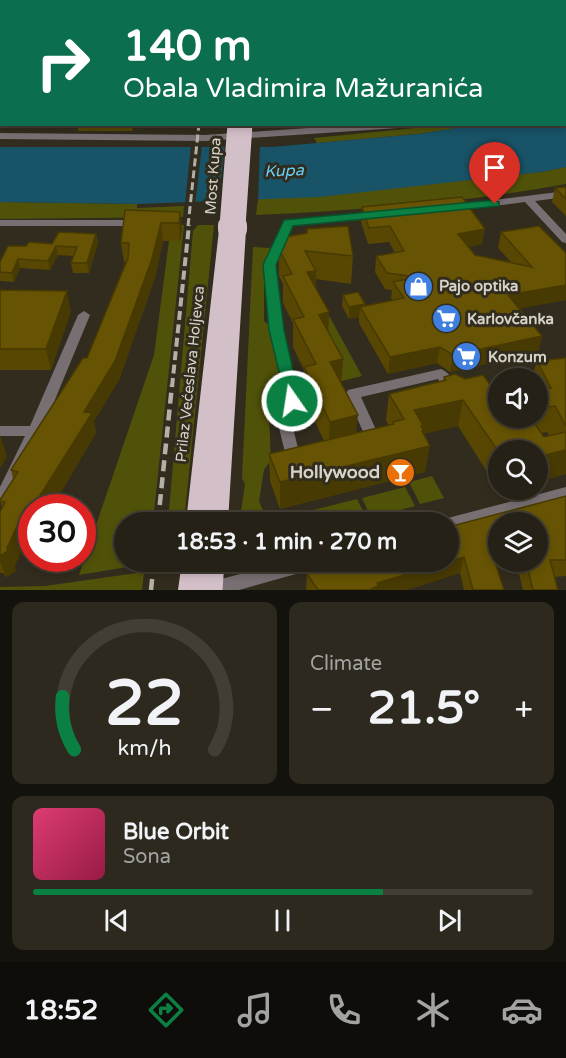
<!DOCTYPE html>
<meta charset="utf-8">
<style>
:root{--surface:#252116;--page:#2d291f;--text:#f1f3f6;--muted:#a3a3a1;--line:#423e35;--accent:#0b8043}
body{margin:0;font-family:"Varela Round",sans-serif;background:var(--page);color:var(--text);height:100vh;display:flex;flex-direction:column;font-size:22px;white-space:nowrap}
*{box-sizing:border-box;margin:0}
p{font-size:20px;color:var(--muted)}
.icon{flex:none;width:33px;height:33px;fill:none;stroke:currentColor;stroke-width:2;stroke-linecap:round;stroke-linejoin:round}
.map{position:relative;height:590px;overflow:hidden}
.drawer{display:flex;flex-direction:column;gap:12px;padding:12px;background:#14120c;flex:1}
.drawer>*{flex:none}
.hud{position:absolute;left:0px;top:0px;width:567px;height:126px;box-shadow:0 3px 9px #0003,0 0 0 2px var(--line);background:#0b6e4f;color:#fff;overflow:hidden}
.controls{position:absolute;left:488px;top:368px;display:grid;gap:12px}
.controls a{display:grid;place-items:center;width:60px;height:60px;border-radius:50%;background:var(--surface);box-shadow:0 3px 9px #0003,0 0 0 2px var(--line);font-size:30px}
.speed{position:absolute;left:18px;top:494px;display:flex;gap:12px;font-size:30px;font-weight:700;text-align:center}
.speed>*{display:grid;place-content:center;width:78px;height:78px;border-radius:50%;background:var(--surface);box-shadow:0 3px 9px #0003,0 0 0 2px var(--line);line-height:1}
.speed .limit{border:9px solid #d22;background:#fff;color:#111}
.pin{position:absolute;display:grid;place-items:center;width:51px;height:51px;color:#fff;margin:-62px -26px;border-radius:50% 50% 50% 0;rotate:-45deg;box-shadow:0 0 6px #0007}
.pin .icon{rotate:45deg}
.me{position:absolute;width:66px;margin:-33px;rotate:347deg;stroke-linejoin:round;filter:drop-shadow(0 0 4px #0008)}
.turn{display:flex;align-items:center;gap:21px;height:126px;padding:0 24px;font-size:27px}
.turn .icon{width:78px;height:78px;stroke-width:2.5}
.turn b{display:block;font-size:42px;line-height:51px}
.big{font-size:45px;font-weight:700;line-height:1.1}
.drawer .widget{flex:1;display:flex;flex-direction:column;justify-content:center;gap:9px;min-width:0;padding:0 21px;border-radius:12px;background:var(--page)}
.drawer .dial{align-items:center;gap:0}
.dial svg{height:156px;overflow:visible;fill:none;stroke:var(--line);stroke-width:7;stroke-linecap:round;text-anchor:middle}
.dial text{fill:var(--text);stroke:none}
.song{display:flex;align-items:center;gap:18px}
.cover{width:72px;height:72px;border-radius:9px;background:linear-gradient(135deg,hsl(340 70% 55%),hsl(340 70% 35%))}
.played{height:6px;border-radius:3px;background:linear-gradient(90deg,var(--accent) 70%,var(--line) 70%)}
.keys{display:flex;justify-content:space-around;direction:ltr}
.heat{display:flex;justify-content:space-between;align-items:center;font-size:33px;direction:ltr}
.drawer .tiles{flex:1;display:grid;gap:12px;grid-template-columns:1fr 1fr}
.widget:last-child{grid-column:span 2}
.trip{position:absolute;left:114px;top:512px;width:345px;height:60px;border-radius:30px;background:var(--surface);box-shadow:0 3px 9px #0003,0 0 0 2px var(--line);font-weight:700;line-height:60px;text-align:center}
.tab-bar{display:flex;height:96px;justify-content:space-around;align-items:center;background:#0f0d09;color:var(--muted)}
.tab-bar .icon{width:42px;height:42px}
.tab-bar .on{color:var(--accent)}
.tab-bar b{font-size:27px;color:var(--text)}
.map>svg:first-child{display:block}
.green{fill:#515209}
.water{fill:#185367}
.pier{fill:#312c1d}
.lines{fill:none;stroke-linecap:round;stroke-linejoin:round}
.minor{fill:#786f73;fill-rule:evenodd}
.tertiary{fill:#786f73;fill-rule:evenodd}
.trunk{fill:#d3bfc8;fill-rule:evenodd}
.rail-far2{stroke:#b4b0a6;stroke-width:3;stroke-dasharray:8 4;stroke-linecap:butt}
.rail-far1{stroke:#b4b0a6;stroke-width:4;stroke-dasharray:9 4.5;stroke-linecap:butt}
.rail{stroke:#b4b0a6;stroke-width:4.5;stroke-dasharray:11 6;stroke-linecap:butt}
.trunk-bridge-far2{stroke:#d3bfc8;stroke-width:13}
.trunk-bridge-far1{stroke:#d3bfc8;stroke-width:16}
.trunk-bridge{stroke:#d3bfc8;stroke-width:21}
.wall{fill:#584703;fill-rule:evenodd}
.shaded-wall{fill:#473a02}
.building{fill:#665303;stroke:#473a02;stroke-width:1.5}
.route{fill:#0b8043;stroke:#07532c;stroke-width:1.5}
.labels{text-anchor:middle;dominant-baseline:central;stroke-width:6;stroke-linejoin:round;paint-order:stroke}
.street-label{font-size:15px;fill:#d6d3ca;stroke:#312c1d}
.poi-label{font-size:15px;font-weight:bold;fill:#d6d3ca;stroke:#312c1d;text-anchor:start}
.water-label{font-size:16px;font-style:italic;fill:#65d2fa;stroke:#312c1d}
.near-poi-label{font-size:18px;font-weight:bold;fill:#d6d3ca;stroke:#312c1d;text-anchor:end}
</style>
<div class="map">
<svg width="566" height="590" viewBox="0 0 566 590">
<rect width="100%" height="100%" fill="#312c1d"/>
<!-- green -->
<path class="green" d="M445 125H476L418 134 317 143 314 138Z
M566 167V184C463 203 360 210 256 215L258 199 541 172Z
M0 202 137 204V208L184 206 183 217 0 219Z
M180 225H184L153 522H124V561H145V564L79 575 154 355 169 241H180Z
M198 225H214L184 522H168L193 231Z
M253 247 270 248 268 262 264 264V321L272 328 282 385 280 392 268 396 271 460 264 470 259 501 268 522H244L240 518 245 484 242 478Z
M320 299 362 376 338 382Z
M432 476 444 498 420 504 409 482Z
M405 487 415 506 371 518 362 498Z
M357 499 367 519 355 522H318L313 510Z
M144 572 142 590H0V587L45 586Z"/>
<!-- water -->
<path class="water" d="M566 109V167L541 172 320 197 140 204 0 202V147H272L418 134 476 125 566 124Z"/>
<!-- pier -->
<path class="pier" d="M225 144H260L258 202 218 204Z
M191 145H202L195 205H185Z"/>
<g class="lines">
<!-- minor -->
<path class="minor" d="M0 39H2V43H0Z
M566 191V197L535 201 566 234V243L562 242 525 202 454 211 449 208 454 205Z
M377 213 381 214 382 216 381 218 293 226 276 265 283 330 299 401 297 405 288 407 302 465 299 469 294 471 289 469 273 403 275 399 284 397 271 330 264 265 285 221Z
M0 220H139L144 223 139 226H0Z
M84 311 90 315 42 431 11 498 5 499 0 498V487L25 436H0V426H30L78 315Z
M441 369C449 372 456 383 461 391L459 395H449L438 379 361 397 383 445 381 449 376 451 371 449 346 394 348 390Z
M566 487V499L448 532V522H441L448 518Z
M289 561H325L323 566 317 568 239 590H201L204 584 210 582Z"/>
<!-- tertiary -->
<path class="tertiary" d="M22 0H28V2H22Z
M0 66H2L0 74Z
M366 124H417L413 127 205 141 0 139V133L205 135Z"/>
<!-- trunk -->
<path class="trunk" d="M262 0H272L262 2Z
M226 226 232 229 239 226 246 230 228 522H186L219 230Z
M182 561H206L202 590H178Z"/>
<!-- rail-far2 -->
<path class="rail-far2" d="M188 226 199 124"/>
<!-- rail-far1 -->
<path class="rail-far1" d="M172 387 189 225"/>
<!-- rail -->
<path class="rail" d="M158 522 172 385
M151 590 154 561"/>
<!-- trunk-bridge-far2 -->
<path class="trunk-bridge-far2" d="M226 226 234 124
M239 226 246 124"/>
<!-- trunk-bridge-far1 -->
<path class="trunk-bridge-far1" d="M226 230V225
M239 230V225"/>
<!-- trunk-bridge -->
<path class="trunk-bridge" d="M212 590 214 561"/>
</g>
<!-- wall -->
<path class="wall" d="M77 124H132L133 131H78Z
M566 187V216L552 202 555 188Z
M362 207 482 244 469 247 475 255 511 262 498 248 501 232 566 253V300L520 308 542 336 538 352 450 372 437 363 388 374 359 323V317L349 319 342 306 343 295 364 306 393 300 391 298 392 290 385 289 375 272 376 256 395 253 389 242 368 244 361 222Z
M180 212 182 230 180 241H163L155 278 119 380 94 421 96 433 52 507H32V529L14 567 16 571 6 577 3 573H0V512L2 508 0 500 13 479 11 470 87 358 126 261 124 262 121 243Z
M96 234 98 243 89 273H73L71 263 74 256 58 255 50 270 20 268 14 282 0 281V262L26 246 52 244Z
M279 238 353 256 351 284 316 279V289L329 312 328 331 343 359 341 384 356 434 389 426 386 420 389 394 443 381 444 377 498 417H537V378H532L537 361 566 358V474L537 482V450H498V489L458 426 423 434 425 472 280 509 270 481 269 454 324 441 303 395 304 370 293 347V323L283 303V284L279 276ZM547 432 549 436 544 437 541 433Z
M0 290 71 311 51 370H0Z
M566 496V576L554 577 558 590H523L516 562 497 567 504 590H464L460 573 406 590H306L307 574 341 568ZM537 522V561H498Z"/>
<!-- shaded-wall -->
<path class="shaded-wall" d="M2 20V37L0 38V24Z
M180 212 182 230 180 241 179 223Z
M161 223 163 241 155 278 119 380 94 421 96 433 52 507H33L84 412Z
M485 229 482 244 455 250 458 234Z
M96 234 98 243 89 273 87 263Z
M56 246 58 255 50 270 48 261Z
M18 259 20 268 14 282 12 273Z
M316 271V298L307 272Z
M566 285V300L505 311 508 295Z
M67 291 71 311 51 370 46 349Z
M365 304 364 313 360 307 359 317 349 319V307Z
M329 312 328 340 319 315Z
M542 336 538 352 450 372 453 355Z
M440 347 437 363 388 374 390 357Z
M343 359 341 387 330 362Z
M463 400 458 426 423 434 430 446 425 472 280 509V482L417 449 414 410Z
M358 415 355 444 328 451 330 422Z
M0 435 7 456 0 469Z
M566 450V474L537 482V457Z
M26 507 32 523V529L14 567 16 571 6 577 0 561V556L7 548Z
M498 551V561H516V562L488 570 492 553Z
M464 557 460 573 406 590H369L377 583Z"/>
<!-- building -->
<path class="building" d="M0 0H8V2H2V20L0 24Z
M290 0H566V75V2H291Z
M566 187V199L555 188Z
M462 197 485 229 458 234 475 255 532 267 501 232 539 226 566 253V285L508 295 542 336 453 355 440 347 390 357 360 307 404 298 393 282 417 277 387 273 376 256 404 251 390 226 369 228 362 207Z
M125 210 180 212 179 223H161L152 259 115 361 84 412 92 413 33 507H32V508L26 507 7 548 8 551 0 556V512L5 502 0 501V500L18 472 11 470 12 468 83 358H87L128 258 129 243H121Z
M348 226 353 256 305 251 316 271 307 272 329 312 319 315 343 359 330 362 358 415 330 422 304 367 316 364 293 319 304 317 283 276 292 274 279 249V238L307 233V229Z
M59 232 96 234 87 263H71L77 247 56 246 48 261 18 259 12 273 0 272V262L8 246H26L29 242 52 244Z
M0 290 67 291 46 349H0Z
M358 292 365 304 349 307 343 295Z
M566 358V426L555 406 537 408V389L551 388 537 361Z
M455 374 465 379 483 375 496 393H498V417H530L544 437 566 432V450L537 457V450H498V451L463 400 414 410 423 425 421 426 424 431H422L430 446 280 482 269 454 394 424 393 422 404 419 389 394 446 380 444 377Z
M566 496V560H550L558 590H533L526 561H537V522H498V551L492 553 504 590H473L464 557 377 583 378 586 369 590H318L307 574 332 561H336L341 568 353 561H448V527Z"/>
<!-- route -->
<path class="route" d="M495 200 499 202V206L293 226 276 265 284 330 300 401 292 407 287 405 269 330 263 265 284 220Z"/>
<!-- icons -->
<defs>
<symbol id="shop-disc" viewBox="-11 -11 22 22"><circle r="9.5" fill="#3f7fe0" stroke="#312c1d"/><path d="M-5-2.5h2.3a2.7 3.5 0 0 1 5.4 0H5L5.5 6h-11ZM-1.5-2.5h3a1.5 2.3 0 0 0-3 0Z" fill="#fff"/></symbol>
<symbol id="supermarket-disc" viewBox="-11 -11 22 22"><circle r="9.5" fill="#3f7fe0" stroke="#312c1d"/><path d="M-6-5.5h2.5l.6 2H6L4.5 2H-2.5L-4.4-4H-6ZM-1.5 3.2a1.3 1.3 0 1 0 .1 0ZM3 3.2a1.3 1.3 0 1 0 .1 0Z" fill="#fff"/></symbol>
<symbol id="bar-disc" viewBox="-11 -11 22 22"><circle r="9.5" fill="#e8710a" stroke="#312c1d"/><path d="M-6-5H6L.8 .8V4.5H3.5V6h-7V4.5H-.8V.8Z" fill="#fff"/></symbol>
</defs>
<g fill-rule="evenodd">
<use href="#shop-disc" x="402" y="270" width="33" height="33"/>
<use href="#supermarket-disc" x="430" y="302" width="33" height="33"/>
<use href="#supermarket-disc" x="450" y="340" width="33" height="33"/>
<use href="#bar-disc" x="384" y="456" width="33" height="33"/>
</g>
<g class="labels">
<!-- street labels -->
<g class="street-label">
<text transform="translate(213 176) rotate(-86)">Most Kupa</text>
<text transform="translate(190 374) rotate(-84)">Prilaz Većeslava Holjevca</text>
</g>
<!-- poi labels -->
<g class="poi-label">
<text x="439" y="286">Pajo optika</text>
<text x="467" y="319">Karlovčanka</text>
<text x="488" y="357">Konzum</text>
</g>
<!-- water labels -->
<g class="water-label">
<text transform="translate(284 171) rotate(-2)">Kupa</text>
</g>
<!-- near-poi labels -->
<g class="near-poi-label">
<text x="380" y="472">Hollywood</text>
</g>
</g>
</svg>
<div class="controls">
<a><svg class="icon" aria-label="sound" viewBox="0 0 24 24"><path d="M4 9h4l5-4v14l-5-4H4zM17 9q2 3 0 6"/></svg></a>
<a><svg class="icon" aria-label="search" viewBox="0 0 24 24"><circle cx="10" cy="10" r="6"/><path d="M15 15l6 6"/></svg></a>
<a><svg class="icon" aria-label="layers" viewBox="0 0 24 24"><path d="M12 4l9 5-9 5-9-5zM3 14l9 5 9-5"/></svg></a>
</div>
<div class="speed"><div class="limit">30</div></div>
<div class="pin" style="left:495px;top:204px;background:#d93025"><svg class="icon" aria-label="arrive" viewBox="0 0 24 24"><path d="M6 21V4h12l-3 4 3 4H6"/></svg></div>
<svg class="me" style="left:292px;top:401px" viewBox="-20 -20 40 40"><circle r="17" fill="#0b8043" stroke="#fff" stroke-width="3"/><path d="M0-11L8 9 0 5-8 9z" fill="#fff"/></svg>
<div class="trip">18:53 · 1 min · 270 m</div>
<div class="hud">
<div class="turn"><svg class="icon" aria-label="right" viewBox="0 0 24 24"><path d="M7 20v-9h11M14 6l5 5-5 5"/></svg><div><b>140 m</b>Obala Vladimira Mažuranića</div></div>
</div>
</div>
<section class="drawer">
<div class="tiles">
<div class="widget dial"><svg viewBox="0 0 100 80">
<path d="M14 69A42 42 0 1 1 86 69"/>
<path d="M14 69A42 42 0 0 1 8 42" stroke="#0b8043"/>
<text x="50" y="56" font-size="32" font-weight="700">22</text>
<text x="50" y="72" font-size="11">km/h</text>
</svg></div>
<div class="widget"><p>Climate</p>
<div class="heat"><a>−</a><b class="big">21.5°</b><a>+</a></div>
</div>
<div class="widget">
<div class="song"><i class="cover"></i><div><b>Blue Orbit</b><p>Sona</p></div></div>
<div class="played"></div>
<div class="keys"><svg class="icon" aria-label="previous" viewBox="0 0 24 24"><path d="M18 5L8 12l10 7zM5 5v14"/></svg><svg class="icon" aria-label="pause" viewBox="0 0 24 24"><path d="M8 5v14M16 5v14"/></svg><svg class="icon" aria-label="next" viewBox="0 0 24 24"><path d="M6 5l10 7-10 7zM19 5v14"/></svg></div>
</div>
</div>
</section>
<nav class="tab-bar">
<b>18:52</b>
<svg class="icon on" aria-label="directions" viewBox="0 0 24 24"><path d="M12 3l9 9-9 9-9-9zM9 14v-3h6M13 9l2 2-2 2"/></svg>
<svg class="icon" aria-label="music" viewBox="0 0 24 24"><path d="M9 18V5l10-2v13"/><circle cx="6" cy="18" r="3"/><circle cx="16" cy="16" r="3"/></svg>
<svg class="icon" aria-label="phone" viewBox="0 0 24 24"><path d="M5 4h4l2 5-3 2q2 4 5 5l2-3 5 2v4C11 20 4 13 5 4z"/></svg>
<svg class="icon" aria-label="climate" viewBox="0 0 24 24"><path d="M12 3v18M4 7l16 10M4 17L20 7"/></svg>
<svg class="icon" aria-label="car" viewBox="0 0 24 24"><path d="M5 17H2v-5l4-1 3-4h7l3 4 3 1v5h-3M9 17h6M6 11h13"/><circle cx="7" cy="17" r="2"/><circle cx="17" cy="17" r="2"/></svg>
</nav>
